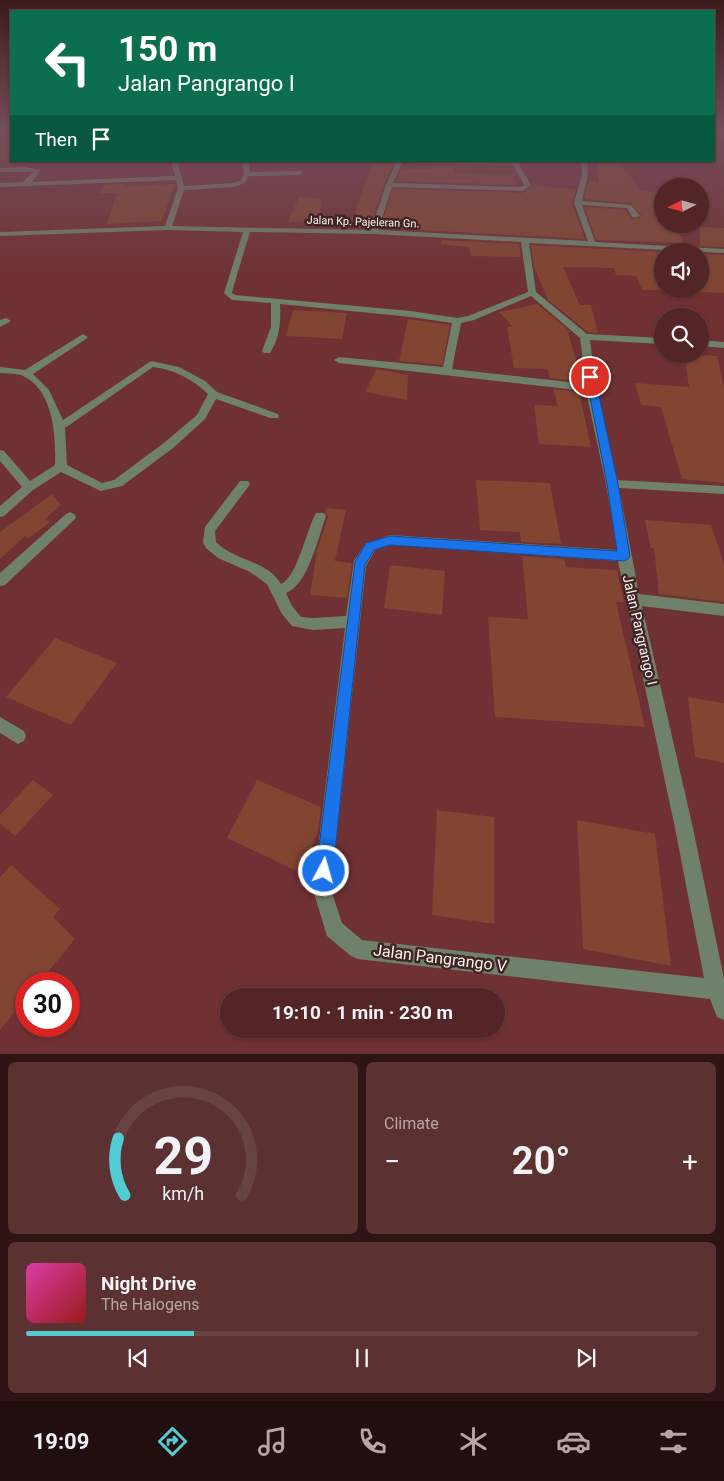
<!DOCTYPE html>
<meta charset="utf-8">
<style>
:root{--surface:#532526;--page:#5c3132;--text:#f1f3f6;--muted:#b5a5a7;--line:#694243;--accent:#51ccd2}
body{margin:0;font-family:Roboto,sans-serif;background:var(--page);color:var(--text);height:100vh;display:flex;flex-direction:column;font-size:19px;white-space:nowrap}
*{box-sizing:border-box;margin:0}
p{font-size:16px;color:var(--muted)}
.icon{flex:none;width:28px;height:28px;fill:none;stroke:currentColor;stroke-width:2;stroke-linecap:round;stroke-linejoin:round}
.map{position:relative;height:1054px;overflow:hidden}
.details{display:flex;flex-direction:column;gap:8px;padding:8px;background:#2e1415;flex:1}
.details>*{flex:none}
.hud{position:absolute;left:10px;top:10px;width:705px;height:152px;border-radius:0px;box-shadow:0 1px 4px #0004,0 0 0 1px var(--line);background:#0b6e4f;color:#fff;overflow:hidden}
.needle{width:32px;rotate:264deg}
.controls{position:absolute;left:654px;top:178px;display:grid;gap:10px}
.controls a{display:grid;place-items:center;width:55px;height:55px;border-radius:50%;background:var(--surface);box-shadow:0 1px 4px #0004,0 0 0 1px var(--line);font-size:25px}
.speed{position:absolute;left:15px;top:972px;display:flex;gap:10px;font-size:25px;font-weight:700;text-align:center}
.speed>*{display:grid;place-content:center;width:65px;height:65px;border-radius:50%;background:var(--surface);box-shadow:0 1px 4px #0004,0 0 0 1px var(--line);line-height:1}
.speed .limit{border:8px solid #d22;background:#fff;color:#111}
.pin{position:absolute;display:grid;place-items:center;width:42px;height:42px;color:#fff;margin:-21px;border:2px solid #fff;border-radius:50%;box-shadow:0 1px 5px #0007}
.me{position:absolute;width:55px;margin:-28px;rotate:6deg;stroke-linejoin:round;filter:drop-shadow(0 0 4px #0008)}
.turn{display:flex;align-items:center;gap:18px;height:105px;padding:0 25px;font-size:22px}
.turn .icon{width:65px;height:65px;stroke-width:2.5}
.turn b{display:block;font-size:35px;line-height:42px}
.then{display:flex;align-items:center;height:48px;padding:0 25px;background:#0003;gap:10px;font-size:19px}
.big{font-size:38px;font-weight:700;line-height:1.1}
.details .card{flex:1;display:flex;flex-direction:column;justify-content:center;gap:8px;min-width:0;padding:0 18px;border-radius:8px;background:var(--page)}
.details .dial{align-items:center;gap:0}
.dial svg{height:130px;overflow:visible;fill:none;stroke:var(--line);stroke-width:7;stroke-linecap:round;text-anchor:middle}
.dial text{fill:var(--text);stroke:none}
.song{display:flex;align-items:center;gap:15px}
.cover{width:60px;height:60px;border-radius:8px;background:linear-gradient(135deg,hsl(320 70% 55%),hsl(0 70% 35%))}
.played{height:5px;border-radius:2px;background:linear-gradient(90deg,var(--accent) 25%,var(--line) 25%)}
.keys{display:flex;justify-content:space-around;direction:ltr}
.heat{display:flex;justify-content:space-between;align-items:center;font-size:28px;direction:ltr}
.details .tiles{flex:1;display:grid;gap:8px;grid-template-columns:1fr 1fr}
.card:last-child{grid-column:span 2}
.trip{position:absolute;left:220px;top:988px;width:285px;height:50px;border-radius:25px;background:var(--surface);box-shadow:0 1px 4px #0004,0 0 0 1px var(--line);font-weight:700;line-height:50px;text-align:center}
.dock{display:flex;height:80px;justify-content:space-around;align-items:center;background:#210f0f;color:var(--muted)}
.dock .icon{width:35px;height:35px}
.dock .on{color:var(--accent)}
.dock b{font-size:22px;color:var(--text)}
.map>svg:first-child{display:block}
.building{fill:#814531}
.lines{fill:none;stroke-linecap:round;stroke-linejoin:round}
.minor{fill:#6f816b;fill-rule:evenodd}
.route{fill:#1a73e8;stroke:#114b97}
.labels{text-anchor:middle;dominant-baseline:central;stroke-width:5;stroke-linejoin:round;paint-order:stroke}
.far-street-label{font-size:11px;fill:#fbf2f2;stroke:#412424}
.street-label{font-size:14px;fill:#fbf2f2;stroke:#412424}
.near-street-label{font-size:16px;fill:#fbf2f2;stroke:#412424}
</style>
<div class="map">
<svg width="724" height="1054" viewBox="0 0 724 1054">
<rect width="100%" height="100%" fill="#6f3133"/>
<!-- building -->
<path class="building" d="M373 161H395L384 184 371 225H355L357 207Z
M597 161H618L642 191 662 192V224H673L684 243 596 240 585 207 626 210 632 220 642 216 631 203 584 199 589 181 599 182Z
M434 165 456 166 453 173 513 174 517 184 521 185 396 181 401 170 433 169Z
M126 184 124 187 175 184 162 221 107 224 117 193H99L104 185Z
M533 186 576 189 572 204 585 239 383 228 384 225H381L393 189 523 193Z
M299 197 321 198 320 221 288 222Z
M700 227 724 228V247L700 246Z
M442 240 519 244 521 257 471 256 469 247 440 244Z
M531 245 662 252V290H642L636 276 616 275 614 268 563 267 580 305H591L598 333 588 332 548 300 534 267Z
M700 254 724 255V293L700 292Z
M537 304 571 332H568L579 370H572L576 381 550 378 547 369 514 368 507 327H513L499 312Z
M293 310 347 313 342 339 286 336Z
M408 319 450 325 442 365 399 361Z
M684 354 717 356 724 387V483L682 479 661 407 641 405 635 383 689 387Z
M377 369 408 375 407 400 365 392Z
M553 389 579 392 591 447 539 444 534 405 558 406Z
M476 480 550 483 561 544 521 542 520 532 480 530Z
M52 494 61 505 45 519 50 522 28 539 25 536 0 559V532Z
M326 508 346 510 335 561 352 563 347 598 310 595 317 550 328 517 325 512Z
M645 520 711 525 724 564V602L659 594 654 548H651Z
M522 556 564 559 566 567 617 570 624 602H616L645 727 495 717 488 617 528 619Z
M390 565 445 571 442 615 384 608Z
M55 638 117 663 71 725 6 697Z
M688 697 724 703V763L695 757Z
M33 780 53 795 15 836 0 824V815Z
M257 780 321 807 318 831 301 873 227 838Z
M437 810 494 817V924L432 915Z
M577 820 655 834 671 966 583 949Z
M11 865 60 909 53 917 75 939 38 984H26V998L0 1030V877Z"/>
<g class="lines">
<!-- minor -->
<path class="minor" d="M171 161H177L184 186 233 183 240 181 244 174 242 161H248L250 172 300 171 303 173 300 175 249 176 245 183 233 187 184 190 172 226 371 230 386 185 397 161H517L531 185 523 191 392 187 378 230 588 241 574 203 582 175 581 161H587L588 175 582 201 631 205 640 216 633 218 627 208 582 205 595 242 724 249V253L529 243 536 292 587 334 662 338V344L590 340 596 388 617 480 724 486V494L619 488 639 594 724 604V616L642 606 693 828 724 979V1020L717 1017 710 999 358 959 351 956 327 936 313 890 345 628 313 630 292 626 282 614 267 584 250 572 218 558 206 548 203 542 205 527 240 481H248L250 484 248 487 215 531 216 542C234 561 267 560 281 584 297 578 307 528 316 513H324L326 516C318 538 308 585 286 593L292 606 301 617 313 618 346 616 354 561 365 544 390 535 617 550 606 484 586 391 339 363 334 360 339 357 443 367 452 323 411 317 280 304C281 321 280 338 270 353H264L262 351 271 327V303L232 300 224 293 243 232 168 230 0 236V232L165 226 178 188 176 180 0 187V183L23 182 33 172H0V168L26 167 39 170 40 171 32 182 175 176ZM402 163 513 165 524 185 521 187 393 183ZM250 232 374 234 521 242 528 292 468 316 457 318 411 311 235 295 232 293 233 288ZM531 296 580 338 586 384 452 369 461 323 474 320ZM390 545 618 561 675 828 704 978 362 940 342 923 331 890 366 566 375 550Z
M6 318 11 321 0 327V320Z
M83 334 88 337 86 339 33 374 49 390 63 420 151 361 179 367 205 381 217 392 278 414 279 416 278 418H270L216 399 205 419 173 448 122 486 101 491 61 472 33 490 4 516 0 517V506L22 487 0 461V450L4 451 30 481 55 465C56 438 54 390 23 376 17 373 8 374 0 373V367L25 370ZM153 367C173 369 194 380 208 394L197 415 165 442 114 480 102 483 67 465 65 428Z
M700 340 724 342V348L700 346Z
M70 512 74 514 76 517 74 520 5 585 0 586V573L66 514Z
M0 717 24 731 26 736 24 741 18 744 0 733Z"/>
</g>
<!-- sky -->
<linearGradient id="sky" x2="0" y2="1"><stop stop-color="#3d1b1c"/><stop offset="0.47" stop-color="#744e5b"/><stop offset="1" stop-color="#744e5b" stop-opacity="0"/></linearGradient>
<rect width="724" height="277" fill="url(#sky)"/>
<!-- route -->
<path class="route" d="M590 374 595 377 618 484 630 556 628 559 624 561 390 545 374 550 365 565 333 871 330 877 324 879 318 877 316 871 355 562 366 543 390 536 617 551 607 484 586 377Z"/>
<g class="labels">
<!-- far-street labels -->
<g class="far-street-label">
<text transform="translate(363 222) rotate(2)">Jalan Kp. Pajeleran Gn.</text>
</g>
<!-- street labels -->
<g class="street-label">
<text transform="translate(640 630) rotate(77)">Jalan Pangrango I</text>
</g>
<!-- near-street labels -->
<g class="near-street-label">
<text transform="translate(440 958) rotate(7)">Jalan Pangrango V</text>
</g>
</g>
</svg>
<div class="controls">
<a><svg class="needle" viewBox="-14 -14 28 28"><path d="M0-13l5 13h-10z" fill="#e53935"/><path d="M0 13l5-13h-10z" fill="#b5a5a7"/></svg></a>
<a><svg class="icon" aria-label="sound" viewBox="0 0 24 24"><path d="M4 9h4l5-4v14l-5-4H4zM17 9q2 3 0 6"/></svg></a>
<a><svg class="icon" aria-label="search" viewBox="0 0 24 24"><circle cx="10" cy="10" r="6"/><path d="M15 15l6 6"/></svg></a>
</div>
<div class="speed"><div class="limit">30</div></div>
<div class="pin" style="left:590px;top:377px;background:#d93025"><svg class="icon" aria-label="arrive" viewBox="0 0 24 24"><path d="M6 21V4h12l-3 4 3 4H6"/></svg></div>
<svg class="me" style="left:324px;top:871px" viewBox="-20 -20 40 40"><circle r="17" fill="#1a73e8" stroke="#fff" stroke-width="3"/><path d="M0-11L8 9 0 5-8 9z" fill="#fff"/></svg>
<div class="trip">19:10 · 1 min · 230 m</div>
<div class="hud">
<div class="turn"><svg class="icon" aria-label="left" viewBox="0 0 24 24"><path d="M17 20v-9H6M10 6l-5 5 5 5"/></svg><div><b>150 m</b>Jalan Pangrango I</div></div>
<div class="then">Then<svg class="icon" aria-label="arrive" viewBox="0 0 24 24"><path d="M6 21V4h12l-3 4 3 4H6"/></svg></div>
</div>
</div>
<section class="details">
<div class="tiles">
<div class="card dial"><svg viewBox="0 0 100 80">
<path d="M14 69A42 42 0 1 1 86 69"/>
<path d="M14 69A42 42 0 0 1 10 34" stroke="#51ccd2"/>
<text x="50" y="56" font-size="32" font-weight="700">29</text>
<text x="50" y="72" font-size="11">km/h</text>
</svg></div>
<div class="card"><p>Climate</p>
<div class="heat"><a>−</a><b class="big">20°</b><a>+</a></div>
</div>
<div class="card">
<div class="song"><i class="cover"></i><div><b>Night Drive</b><p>The Halogens</p></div></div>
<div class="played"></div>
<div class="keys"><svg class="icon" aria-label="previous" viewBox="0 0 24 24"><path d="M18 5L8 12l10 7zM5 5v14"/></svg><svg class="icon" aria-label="pause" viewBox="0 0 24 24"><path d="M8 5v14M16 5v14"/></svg><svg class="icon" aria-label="next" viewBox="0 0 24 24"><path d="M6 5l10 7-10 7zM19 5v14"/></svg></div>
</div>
</div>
</section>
<nav class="dock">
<b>19:09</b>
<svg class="icon on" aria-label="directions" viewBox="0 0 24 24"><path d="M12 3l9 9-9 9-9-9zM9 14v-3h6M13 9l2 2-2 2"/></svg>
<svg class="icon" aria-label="music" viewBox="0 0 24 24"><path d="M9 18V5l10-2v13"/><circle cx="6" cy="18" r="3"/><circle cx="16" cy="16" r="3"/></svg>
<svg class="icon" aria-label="phone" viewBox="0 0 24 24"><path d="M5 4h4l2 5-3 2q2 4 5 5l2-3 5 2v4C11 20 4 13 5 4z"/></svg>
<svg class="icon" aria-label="climate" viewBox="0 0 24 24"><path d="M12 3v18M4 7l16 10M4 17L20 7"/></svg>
<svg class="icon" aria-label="car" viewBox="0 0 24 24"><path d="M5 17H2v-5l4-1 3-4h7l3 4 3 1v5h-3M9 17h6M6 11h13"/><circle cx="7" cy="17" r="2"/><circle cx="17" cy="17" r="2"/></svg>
<svg class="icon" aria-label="filters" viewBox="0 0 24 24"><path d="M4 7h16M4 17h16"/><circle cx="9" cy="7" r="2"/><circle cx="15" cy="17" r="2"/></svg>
</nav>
